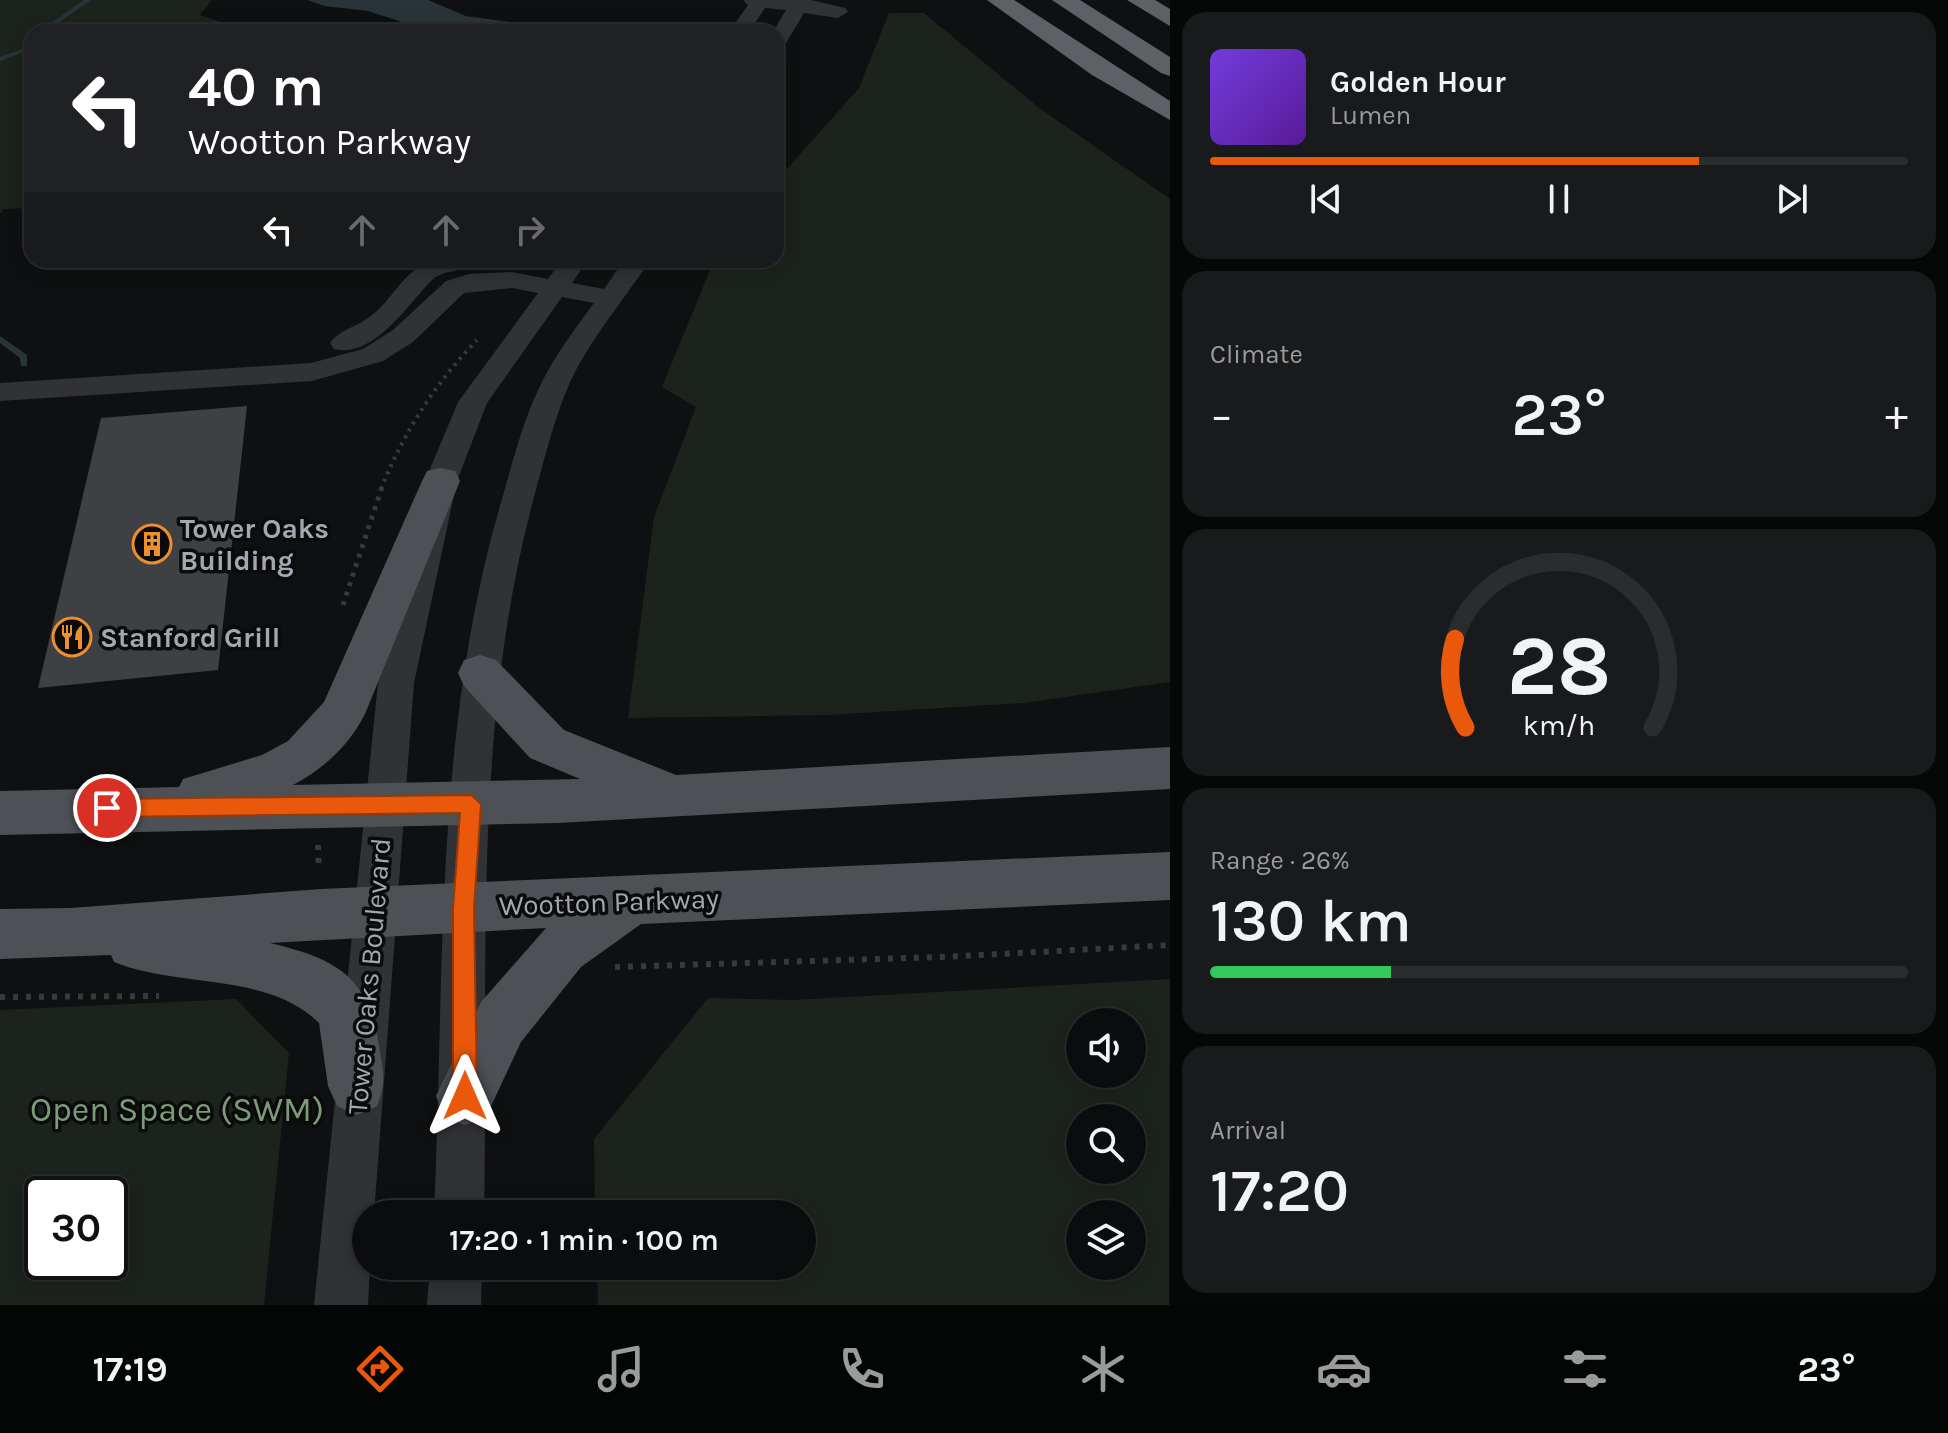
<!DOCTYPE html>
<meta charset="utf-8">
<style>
:root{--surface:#0b0c0d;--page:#191a1b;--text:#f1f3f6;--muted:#9a9b9d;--line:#2b2c2e;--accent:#ea580c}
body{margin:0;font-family:Karla,sans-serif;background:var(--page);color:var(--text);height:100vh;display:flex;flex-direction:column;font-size:30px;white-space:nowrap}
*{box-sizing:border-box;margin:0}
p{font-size:26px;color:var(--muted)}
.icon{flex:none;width:44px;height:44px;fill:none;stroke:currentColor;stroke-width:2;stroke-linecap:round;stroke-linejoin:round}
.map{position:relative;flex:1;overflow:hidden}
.drawer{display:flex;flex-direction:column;gap:12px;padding:12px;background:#060707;width:778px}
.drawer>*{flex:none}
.guide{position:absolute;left:24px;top:24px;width:760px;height:244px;border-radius:24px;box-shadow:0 4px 20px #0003,0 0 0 2px var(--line);background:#202124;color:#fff;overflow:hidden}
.fabs{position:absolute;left:1066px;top:1008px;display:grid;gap:16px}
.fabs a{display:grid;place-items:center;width:80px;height:80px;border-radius:50%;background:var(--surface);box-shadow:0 4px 20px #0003,0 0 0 2px var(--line);font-size:40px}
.speed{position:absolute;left:24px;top:1176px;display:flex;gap:16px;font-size:40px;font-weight:700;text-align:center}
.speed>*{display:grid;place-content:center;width:104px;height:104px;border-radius:50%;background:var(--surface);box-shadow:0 4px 20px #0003,0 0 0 2px var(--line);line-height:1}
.speed .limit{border:4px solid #111;border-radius:12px;background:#fff;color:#111}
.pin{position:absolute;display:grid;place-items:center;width:68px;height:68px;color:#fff;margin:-34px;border:4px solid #fff;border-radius:50%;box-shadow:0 2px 8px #0007}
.me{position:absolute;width:88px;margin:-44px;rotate:0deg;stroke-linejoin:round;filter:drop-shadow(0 0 6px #0008)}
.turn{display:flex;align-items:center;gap:28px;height:168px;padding:0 32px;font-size:36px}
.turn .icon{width:104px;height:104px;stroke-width:2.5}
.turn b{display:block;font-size:56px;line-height:68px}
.lanes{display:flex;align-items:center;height:76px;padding:0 32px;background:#0003;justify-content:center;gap:40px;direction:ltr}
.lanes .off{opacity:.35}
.big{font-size:60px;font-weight:600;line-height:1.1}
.drawer .tile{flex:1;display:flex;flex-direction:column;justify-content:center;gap:12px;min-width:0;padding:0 28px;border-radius:24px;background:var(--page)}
.drawer .dial{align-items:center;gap:0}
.dial svg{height:208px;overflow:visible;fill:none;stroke:var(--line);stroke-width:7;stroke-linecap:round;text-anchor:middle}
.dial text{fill:var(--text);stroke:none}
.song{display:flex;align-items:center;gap:24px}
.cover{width:96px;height:96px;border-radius:12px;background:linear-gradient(135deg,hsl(260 70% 55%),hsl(270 70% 35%))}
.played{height:8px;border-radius:4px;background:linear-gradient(90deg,var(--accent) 70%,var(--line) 70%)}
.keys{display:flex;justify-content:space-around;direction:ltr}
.heat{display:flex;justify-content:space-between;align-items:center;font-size:44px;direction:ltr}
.charge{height:12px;border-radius:6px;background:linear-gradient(90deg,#34c759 26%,var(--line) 0)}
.trip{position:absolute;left:352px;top:1200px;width:464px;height:80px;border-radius:40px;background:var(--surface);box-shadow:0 4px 20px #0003,0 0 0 2px var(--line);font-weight:600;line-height:80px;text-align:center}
.tabs{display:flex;height:128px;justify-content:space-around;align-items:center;background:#040505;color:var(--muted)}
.tabs .icon{width:56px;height:56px}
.tabs .on{color:var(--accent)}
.tabs b{font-size:36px;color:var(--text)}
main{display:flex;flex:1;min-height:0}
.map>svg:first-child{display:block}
.green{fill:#1c231c;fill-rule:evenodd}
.water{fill:#293439}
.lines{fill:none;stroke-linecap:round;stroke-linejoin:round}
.stream{fill:#293439;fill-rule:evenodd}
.building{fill:#3e4044}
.path-far2{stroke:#37393d;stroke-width:4;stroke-dasharray:3 5;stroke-linecap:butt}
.path-far1{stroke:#37393d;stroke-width:5;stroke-dasharray:4 6;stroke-linecap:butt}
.path{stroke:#37393d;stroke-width:6;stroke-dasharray:5 8;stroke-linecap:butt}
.minor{fill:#313236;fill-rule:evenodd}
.major{fill:#4d5055;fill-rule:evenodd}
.highway{fill:#5d6166;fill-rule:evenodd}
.route{fill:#ea580c;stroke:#983908;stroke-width:2}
.labels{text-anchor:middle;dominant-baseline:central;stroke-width:7;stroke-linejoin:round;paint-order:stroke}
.poi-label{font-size:28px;font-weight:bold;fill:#a1a8b1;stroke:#0b0b0c;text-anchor:start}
.street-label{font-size:28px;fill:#a1a8b1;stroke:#0b0b0c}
.near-park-label{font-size:34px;fill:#7b9c78;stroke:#0b0b0c}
</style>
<main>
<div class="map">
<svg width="1170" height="1305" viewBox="0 0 1170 1305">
<rect width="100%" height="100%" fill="#0f1011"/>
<!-- green -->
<path class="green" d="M0 0H212L200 15 251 32H32V208L3 209 0 214Z
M889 13H924L1038 107 1170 199V682L1024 703 828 715 628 718 654 517 696 407 662 387 714 260H776V181L859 88Z
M1170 979 1169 1305H598L597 1266H802V1214H595L594 1139 708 998 792 1000ZM1080 1022H1132V1074H1080ZM1080 1118H1132V1170H1080ZM1080 1214H1132V1266H1080Z
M236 999 289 1053 264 1305H0V1010ZM42 1194H110V1262H42Z"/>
<!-- water -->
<path class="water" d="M307 0H428L466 16 583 32H433L368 11 325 6Z"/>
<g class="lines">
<!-- stream -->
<path class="stream" d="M84 0H91L45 32H38Z
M32 39V44L24 52 0 61V57L20 50Z
M0 336 27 355V366H21L20 358 0 343Z"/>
</g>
<!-- building -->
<path class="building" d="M247 406 218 670 38 688 101 418Z"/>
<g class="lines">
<!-- path-far2 -->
<path class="path-far2" d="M381 489C404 432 434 385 477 340"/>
<!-- path-far1 -->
<path class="path-far1" d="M343 605 382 487"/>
<!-- path -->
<path class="path" d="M318 845 319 871
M615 967 942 957 1170 945
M0 997 159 996"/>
<!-- minor -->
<path class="minor" d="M743 0H811L845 8 848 12 838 18 804 13 783 48 776 50 773 32 786 10 765 8 749 32H729L748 5Z
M436 260H477C467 274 444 268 432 280 408 304 374 359 334 349L330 343C339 330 356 327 368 318 396 299 399 271 436 260Z
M562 260H588L572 283 604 289 624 260H650C623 302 588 341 568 387 553 422 544 461 534 497 471 731 489 974 484 1214H434C445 974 433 731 502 499 513 461 523 420 541 384 555 355 575 329 594 303L562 297 487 403 457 481 414 683 374 1214H366V1266H370L368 1305H314L378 683 425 481 458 402 538 293 512 288 464 293 413 342 383 361 312 381 0 401V383L311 363 363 349 393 330 446 281 469 274 512 272 548 279Z
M430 1266H482L481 1305H427Z"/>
<!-- major -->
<path class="major" d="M441 468 455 471 460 481 365 714C349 746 323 769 293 785L580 779 530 758 464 686 458 673 464 660 480 655 496 660 564 730 676 775 1170 747V789L558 823 0 835V791L179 787 183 779 262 755 288 741 324 702 422 481 427 471Z
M1170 852V900L641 924 581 967 521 1042 486 1117 465 1125 444 1117 436 1096 481 1002 546 928 270 943C337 959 368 976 379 1046 383 1069 387 1084 377 1106L357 1115 337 1106 328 1086 319 1023C268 972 178 988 114 962L111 955 0 959V909L71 908 321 889Z"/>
<!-- highway -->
<path class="highway" d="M987 0H1014L1170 101V120L1092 75Z
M1052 0H1080L1170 57V76L1161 73Z
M1127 0H1155L1170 9V26Z"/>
</g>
<!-- route -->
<path class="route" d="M471 795 481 804 474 909 477 1096 473 1105 465 1108 456 1105 453 1096V909L460 813 107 817 97 808 107 799Z"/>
<!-- icons -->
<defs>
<symbol id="building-ring" viewBox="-11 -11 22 22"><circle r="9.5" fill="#0b0b0c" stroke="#ec8f2c" stroke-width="1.5"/><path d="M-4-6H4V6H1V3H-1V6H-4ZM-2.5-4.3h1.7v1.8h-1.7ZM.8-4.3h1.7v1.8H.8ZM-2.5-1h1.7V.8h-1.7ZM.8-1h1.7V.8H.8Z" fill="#ec8f2c"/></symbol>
<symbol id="restaurant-ring" viewBox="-11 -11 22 22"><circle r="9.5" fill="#0b0b0c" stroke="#ec8f2c" stroke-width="1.5"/><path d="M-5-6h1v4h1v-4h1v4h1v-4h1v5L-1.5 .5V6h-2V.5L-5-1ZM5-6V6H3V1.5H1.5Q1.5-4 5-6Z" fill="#ec8f2c"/></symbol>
</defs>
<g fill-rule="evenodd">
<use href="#building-ring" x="130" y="522" width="44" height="44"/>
<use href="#restaurant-ring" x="50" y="615" width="44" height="44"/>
</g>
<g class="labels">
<!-- poi labels -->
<g class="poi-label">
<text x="180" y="528">Tower Oaks<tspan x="180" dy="32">Building</tspan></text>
<text x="100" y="637">Stanford Grill</text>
</g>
<!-- street labels -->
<g class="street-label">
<text transform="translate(609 902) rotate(-2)">Wootton Parkway</text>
<text transform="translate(369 976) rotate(-85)">Tower Oaks Boulevard</text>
</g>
<!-- near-park labels -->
<g class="near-park-label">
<text x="177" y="1110">Open Space (SWM)</text>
</g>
</g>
</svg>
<div class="fabs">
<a><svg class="icon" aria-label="sound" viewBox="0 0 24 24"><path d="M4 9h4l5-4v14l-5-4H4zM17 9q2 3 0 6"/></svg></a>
<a><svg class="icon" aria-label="search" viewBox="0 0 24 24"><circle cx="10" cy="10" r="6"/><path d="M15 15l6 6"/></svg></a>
<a><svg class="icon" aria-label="layers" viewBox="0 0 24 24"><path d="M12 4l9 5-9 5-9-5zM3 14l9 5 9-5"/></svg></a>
</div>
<div class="speed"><div class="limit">30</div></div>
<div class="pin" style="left:107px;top:808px;background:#d93025"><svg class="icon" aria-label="arrive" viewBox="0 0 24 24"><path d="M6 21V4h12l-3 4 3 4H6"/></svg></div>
<svg class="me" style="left:465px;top:1096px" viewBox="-20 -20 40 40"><path d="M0-17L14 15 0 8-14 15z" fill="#ea580c" stroke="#fff" stroke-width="4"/></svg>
<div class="trip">17:20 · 1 min · 100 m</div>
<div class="guide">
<div class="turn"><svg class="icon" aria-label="left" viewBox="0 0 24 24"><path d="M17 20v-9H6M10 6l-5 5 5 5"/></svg><div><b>40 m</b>Wootton Parkway</div></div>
<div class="lanes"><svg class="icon" aria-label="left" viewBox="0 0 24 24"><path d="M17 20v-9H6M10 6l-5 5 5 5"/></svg><svg class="icon off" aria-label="ahead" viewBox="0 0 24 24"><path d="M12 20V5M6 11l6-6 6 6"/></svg><svg class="icon off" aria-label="ahead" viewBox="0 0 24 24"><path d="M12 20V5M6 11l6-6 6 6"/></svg><svg class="icon off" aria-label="right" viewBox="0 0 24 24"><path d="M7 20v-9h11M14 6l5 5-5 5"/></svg></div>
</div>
</div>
<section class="drawer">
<div class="tile">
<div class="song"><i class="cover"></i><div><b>Golden Hour</b><p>Lumen</p></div></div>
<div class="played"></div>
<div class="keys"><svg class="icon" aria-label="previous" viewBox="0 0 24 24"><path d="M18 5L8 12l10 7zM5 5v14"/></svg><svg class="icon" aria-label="pause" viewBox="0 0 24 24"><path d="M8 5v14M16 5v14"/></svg><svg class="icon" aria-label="next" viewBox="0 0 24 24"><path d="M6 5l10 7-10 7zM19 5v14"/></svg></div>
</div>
<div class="tile"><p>Climate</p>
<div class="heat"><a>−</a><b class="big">23°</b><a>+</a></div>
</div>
<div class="tile dial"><svg viewBox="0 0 100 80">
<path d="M14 69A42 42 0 1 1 86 69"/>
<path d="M14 69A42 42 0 0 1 10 35" stroke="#ea580c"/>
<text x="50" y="56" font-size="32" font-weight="700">28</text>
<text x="50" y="72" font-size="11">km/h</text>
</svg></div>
<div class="tile"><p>Range · 26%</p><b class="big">130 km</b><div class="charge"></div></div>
<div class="tile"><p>Arrival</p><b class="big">17:20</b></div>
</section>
</main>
<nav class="tabs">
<b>17:19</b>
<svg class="icon on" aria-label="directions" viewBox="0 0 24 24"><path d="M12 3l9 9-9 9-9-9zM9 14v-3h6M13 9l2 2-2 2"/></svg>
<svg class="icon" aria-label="music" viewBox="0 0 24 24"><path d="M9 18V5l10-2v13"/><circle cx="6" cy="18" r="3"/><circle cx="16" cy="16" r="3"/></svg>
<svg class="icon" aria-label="phone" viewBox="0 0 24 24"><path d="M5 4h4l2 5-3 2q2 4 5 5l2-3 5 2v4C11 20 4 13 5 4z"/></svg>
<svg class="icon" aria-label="climate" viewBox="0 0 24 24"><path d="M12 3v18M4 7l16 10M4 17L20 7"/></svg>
<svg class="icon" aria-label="car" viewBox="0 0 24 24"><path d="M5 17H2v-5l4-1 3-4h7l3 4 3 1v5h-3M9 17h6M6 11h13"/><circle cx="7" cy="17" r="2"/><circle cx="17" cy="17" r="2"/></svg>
<svg class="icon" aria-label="filters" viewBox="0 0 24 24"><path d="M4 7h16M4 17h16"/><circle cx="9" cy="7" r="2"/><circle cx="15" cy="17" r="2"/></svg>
<b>23°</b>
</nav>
